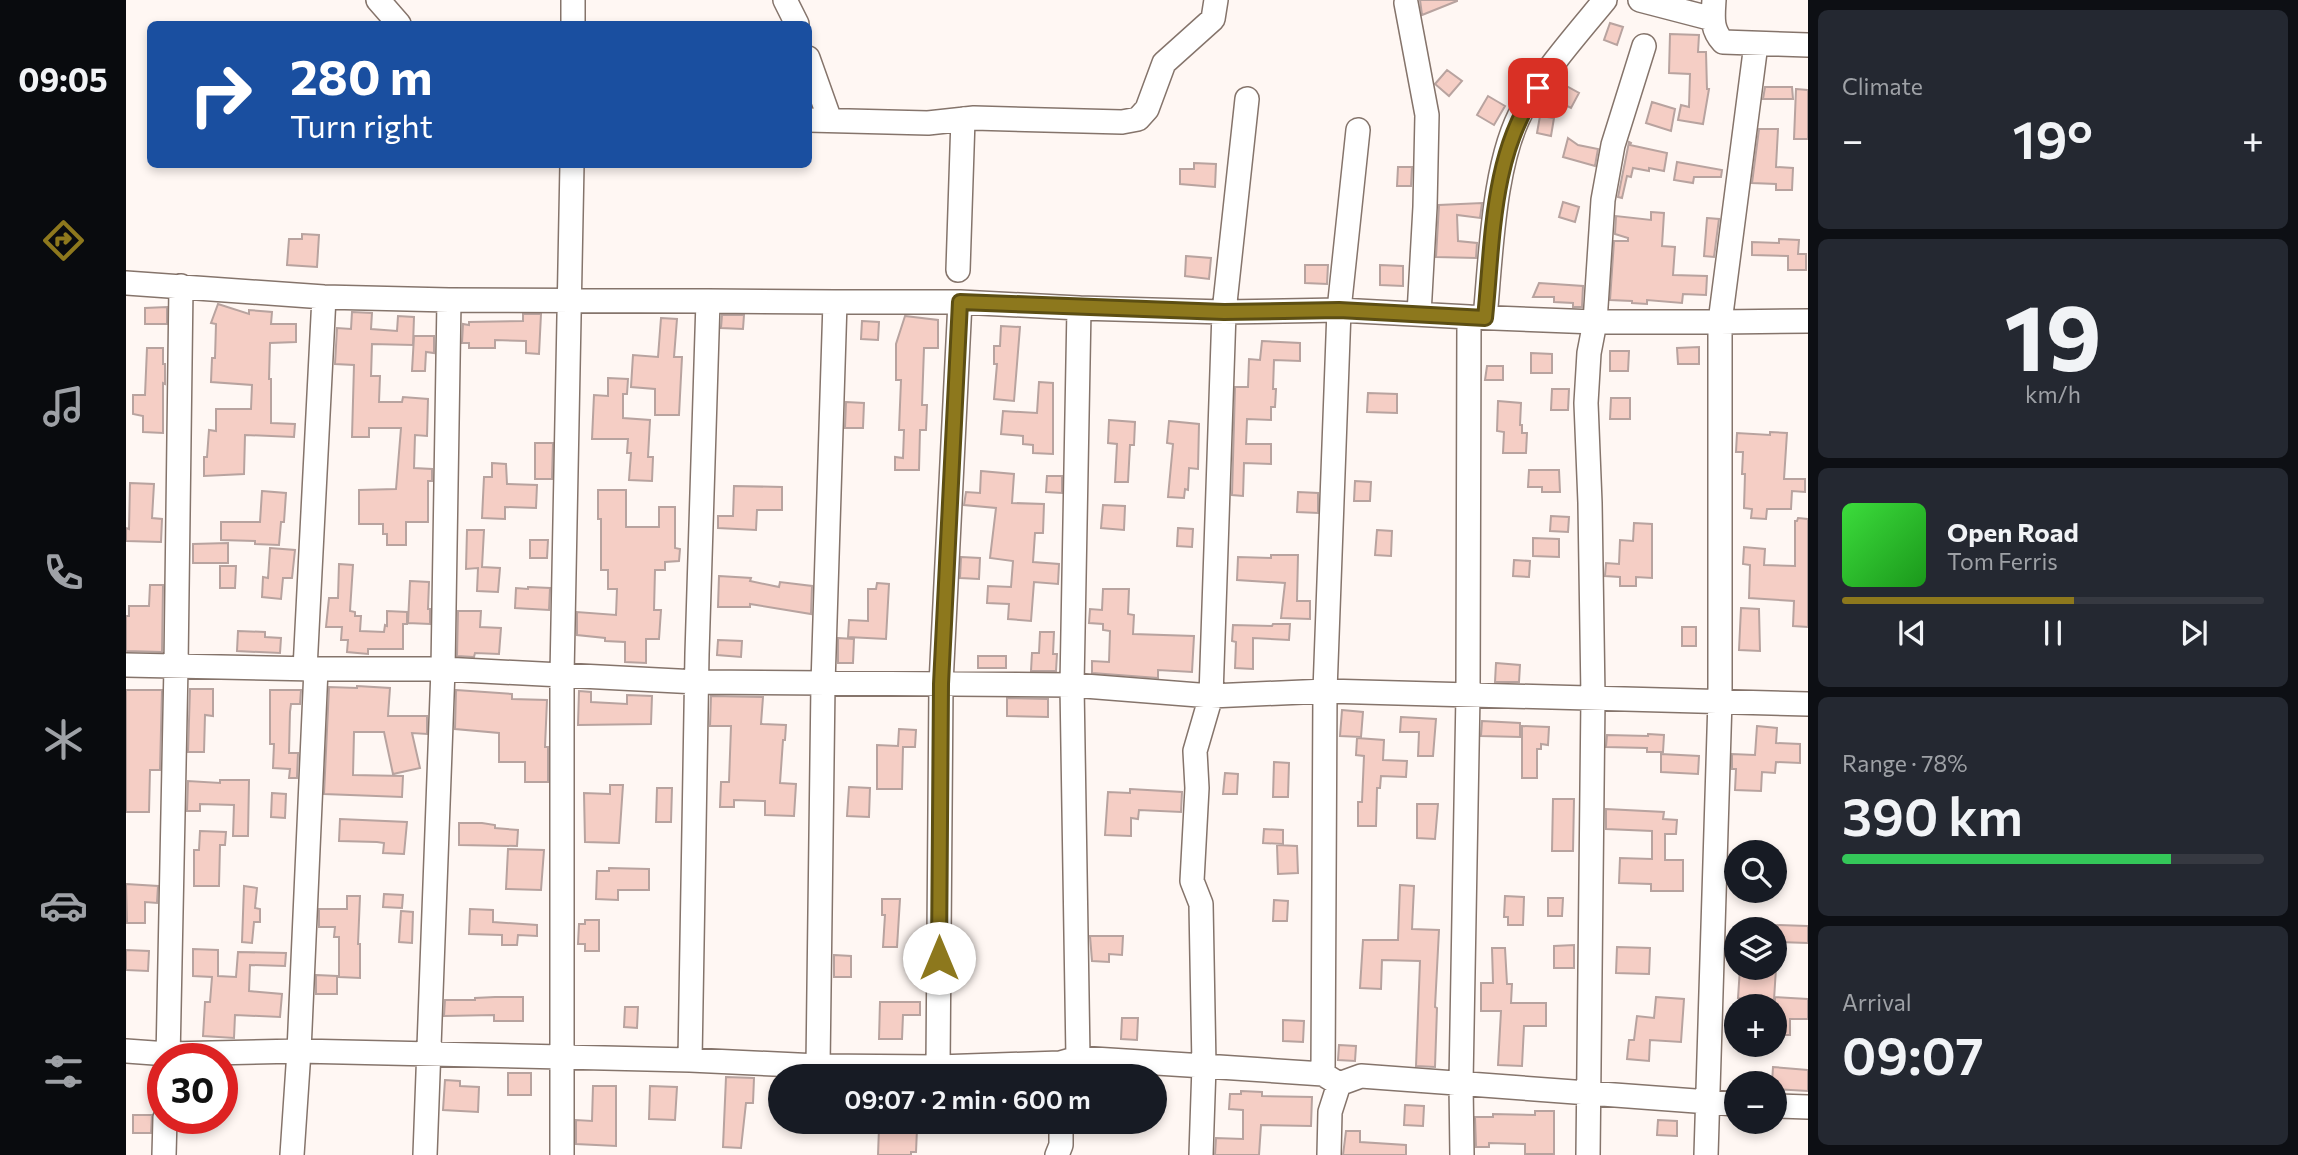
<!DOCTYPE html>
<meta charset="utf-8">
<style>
:root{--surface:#171b24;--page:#242831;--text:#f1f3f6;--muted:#9ea1a6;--line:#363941;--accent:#8d781d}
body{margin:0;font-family:Commissioner,sans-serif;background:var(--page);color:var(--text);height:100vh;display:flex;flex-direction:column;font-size:26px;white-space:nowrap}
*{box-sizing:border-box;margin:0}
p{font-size:23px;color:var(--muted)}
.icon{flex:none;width:38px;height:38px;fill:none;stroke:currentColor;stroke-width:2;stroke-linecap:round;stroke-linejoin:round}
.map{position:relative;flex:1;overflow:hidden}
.drawer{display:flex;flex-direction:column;gap:10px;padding:10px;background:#0d0f14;width:490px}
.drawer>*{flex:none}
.top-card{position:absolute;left:21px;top:21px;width:665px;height:147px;border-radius:10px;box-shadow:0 4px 10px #0003;background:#1a4fa0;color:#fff;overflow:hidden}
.tools{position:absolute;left:1598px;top:840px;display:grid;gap:14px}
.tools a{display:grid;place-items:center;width:63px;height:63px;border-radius:50%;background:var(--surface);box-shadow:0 4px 10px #0003;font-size:35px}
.speed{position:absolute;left:21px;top:1043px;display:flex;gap:14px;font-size:35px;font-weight:700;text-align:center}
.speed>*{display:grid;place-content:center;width:91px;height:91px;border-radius:50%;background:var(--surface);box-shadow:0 4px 10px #0003;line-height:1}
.speed .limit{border:10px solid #d22;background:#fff;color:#111}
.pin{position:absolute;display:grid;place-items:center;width:60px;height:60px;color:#fff;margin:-30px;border-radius:14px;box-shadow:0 4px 10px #0006}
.me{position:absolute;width:77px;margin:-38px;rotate:0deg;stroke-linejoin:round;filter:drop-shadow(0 0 5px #0008)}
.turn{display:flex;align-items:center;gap:24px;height:147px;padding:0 28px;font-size:32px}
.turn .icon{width:91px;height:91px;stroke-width:2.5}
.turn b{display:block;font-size:49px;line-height:60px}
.big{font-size:52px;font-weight:600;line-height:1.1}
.drawer .tile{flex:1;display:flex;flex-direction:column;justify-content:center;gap:10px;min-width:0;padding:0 24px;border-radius:10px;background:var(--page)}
.drawer .dial{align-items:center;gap:0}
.dial b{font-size:91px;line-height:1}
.song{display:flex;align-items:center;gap:21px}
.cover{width:84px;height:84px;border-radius:10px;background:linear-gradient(135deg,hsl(120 70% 55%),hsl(120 70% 35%))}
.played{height:7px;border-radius:4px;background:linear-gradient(90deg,var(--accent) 55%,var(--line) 55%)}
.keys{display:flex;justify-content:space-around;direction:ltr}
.heat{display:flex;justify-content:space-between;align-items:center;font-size:38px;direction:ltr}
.charge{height:10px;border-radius:5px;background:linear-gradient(90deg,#34c759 78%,var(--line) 0)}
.trip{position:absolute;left:642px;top:1064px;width:399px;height:70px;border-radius:35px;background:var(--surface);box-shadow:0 4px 10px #0003;font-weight:600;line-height:70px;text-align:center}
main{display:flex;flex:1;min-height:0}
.menu{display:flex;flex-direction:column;width:126px;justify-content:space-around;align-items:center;background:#090b0e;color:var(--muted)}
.menu .icon{width:49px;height:49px}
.menu .on{color:var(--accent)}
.menu b{font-size:32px;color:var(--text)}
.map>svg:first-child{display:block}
.building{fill:#f5cec5;stroke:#b8a39f;stroke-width:2}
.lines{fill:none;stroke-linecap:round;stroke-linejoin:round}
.minor-casing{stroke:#85746b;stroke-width:26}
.minor{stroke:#fff;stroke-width:23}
.route-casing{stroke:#5c4e13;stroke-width:18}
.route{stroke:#8d781d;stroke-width:12}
</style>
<main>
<nav class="menu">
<b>09:05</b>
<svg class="icon on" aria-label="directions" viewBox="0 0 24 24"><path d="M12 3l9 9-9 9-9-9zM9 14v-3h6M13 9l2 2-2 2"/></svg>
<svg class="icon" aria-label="music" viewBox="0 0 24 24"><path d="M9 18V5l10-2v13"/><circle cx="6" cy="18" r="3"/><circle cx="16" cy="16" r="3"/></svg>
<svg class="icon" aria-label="phone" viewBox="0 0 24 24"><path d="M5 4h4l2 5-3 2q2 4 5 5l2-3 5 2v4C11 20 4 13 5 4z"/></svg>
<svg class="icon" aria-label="climate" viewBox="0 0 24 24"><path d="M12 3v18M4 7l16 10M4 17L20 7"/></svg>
<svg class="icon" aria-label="car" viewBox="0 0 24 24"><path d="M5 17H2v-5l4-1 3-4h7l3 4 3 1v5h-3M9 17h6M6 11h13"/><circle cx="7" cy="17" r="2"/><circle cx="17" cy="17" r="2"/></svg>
<svg class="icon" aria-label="filters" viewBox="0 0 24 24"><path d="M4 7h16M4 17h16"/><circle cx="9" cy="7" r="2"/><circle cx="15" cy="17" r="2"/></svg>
</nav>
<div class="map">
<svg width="1682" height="1155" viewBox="0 0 1682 1155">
<rect width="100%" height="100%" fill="#fff7f3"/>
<!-- building -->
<path class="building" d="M1294 0H1331V1L1296 15Z
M1484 23 1497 27 1491 45 1478 40Z
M1544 34 1573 35 1572 52H1580L1581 89H1583L1577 124 1552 120 1555 105 1563 107 1564 74 1543 73Z
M1321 70 1336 81 1323 96 1309 84Z
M1435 83 1453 93 1445 108 1427 99Z
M1639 87H1666L1667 99H1637Z
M1670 89 1682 90V139H1668Z
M1362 96 1379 106 1368 125 1351 115Z
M1526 102 1549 109 1545 131 1520 123Z
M1414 116 1428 118 1425 136 1411 133Z
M1633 129H1652L1650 167 1667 168 1666 190H1650V184L1626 183Z
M1442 138 1452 145 1472 149 1469 166 1437 157Z
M1503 142 1505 143 1504 145 1541 153 1538 171 1523 168V171L1507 168 1505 177 1501 176 1496 198 1492 197Z
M1551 162 1596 170 1595 177H1568L1567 183 1548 180Z
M1068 163 1090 164 1089 187 1054 184V169H1068Z
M1272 167H1286L1285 186H1271Z
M1437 202 1453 207 1449 222 1433 217Z
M1356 203 1354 218 1331 215 1332 241 1351 243 1350 258 1310 257 1313 205Z
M1525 212 1538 213 1536 246 1549 247 1547 275 1581 276 1580 295 1557 294 1556 303 1521 300V304L1506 303V301L1484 300 1488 241H1502V238L1489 234 1490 216 1525 220Z
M1581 218 1593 219 1588 257 1578 256Z
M176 234 193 235 191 267 161 265 163 239H176Z
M1653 239 1673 240 1672 254H1680V270H1662V256L1626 255V242L1653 243Z
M1060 256 1085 258 1083 279 1059 276Z
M1179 265H1202L1201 284 1179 283Z
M1254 265 1277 266V286L1254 285Z
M1413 283 1457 286 1456 307H1447V303L1428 302V297H1407Z
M92 304 123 314V310L146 312 145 324H170V342L144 343 143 379H145V423L169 424 168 437 119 435 118 474 78 476V457H81L83 430 90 431V409H125L126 385 85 382 86 358H89L90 324 85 323Z
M41 307V324H19V308Z
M226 312 246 313 245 329 271 331 272 316 288 317 287 345 246 344 245 376H254L253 402H276L277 397 302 399 301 436 289 435 288 468 306 469V481H302V522H280V545H261V534H257V524H233V490L270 489 275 428H243V437H226L228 365 209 364 211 328 225 329Z
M397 314H415L413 354 400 353V341L369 340V348H343V343H336L337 324 343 325V322L397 321Z
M596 315H618L617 329 595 328Z
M779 316 812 320V348H798L796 405H801L800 430H794L793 470H769V457L777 458 778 430H773L775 380H770V344Z
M535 318 551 319 548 357H556L553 415H529V389L505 387 507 355 532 357Z
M736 321 753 322 752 340 735 339Z
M875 326 894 327 888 401 868 399 871 364H868V346H874Z
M288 336H308V353L300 352 299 371H286Z
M1136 341 1174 343V361L1148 360 1147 389H1150L1149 407H1145V420L1121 419 1120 444H1145V464L1118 463 1117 496 1106 495 1109 387H1122L1123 359 1134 360Z
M1573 347V364H1552L1551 348Z
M21 348H37V364H39V384L37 383V433L17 432V416L7 414V395H19Z
M1484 351H1503L1502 371H1484Z
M1405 353 1426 354V373H1405Z
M1361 366H1377V380H1359Z
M482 378 502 379 501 394H497V418L524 420 522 457H527L526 481 503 480 505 453H501L502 439H466L468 395 482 396Z
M913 382 927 383V454L907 453V445L897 444V436L875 434 877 411 911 413Z
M1426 389H1443L1442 410H1425Z
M1242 393 1271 394V413L1241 412Z
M1485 398H1504V419H1484Z
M1372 401 1395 403 1394 425H1396V433H1401L1400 453H1377L1378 432 1371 431Z
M720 402 738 403 737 428H719Z
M983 420 1009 422 1008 445H1004L1002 482H989L991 444 982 443Z
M1043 421 1073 424 1072 469 1063 468 1062 490 1059 489 1058 498 1042 497 1047 444 1041 443Z
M1644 432 1661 433 1658 479H1679V492L1666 491 1665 509H1641L1640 519 1625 518 1626 509 1618 508 1619 474H1616L1617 452H1610L1611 433 1644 435Z
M409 443H427L426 479H409Z
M366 463 380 464 381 484 411 485 410 508 379 507V519L356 518 358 477H366Z
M1403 470H1433L1434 492H1416V487H1402Z
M855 471 888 474 886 503 918 504 917 533H909L907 562 933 564 932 584 908 582 905 621 882 619 883 604 861 603 862 586 885 587 887 561 864 558 870 508 838 505 840 492 854 493Z
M921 476H936V493L920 492Z
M1229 481 1245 482 1244 501H1228Z
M4 483 28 484 26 518 36 519 35 542 0 541V528L3 529Z
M608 486 656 487V510H631L630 530 592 528V516H607Z
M472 490H500V527H533V507H549V548L554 549 553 561 539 562V570H529L528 610H535L533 639H520V663L499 662V642L479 641V638L451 635V612L490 615 491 589H482V570H475V519H472Z
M136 491 160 493 158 522H155L153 545 129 544V541L95 540V522H134Z
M1172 492 1192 493V513L1171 512Z
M977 505 999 506 998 530 975 528Z
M1425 516 1443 517 1442 532 1424 531Z
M1672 518 1682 519V627L1667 626 1668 601 1623 598 1624 565 1617 564 1618 547 1639 549 1638 565 1669 566V521H1671Z
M1508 523 1526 524V578L1510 577V586H1494V577L1479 576 1480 563 1493 564 1494 540 1507 541Z
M1052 528 1067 529 1066 547 1051 546Z
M341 530H358L356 567 374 568 372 592 351 591 352 568 340 569Z
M1251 530 1266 531 1265 556 1249 555Z
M1407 538 1433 539V557L1407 556Z
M404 540H422L421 558H404Z
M102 543V563H67V544Z
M144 548 169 550 166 578H157L155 599 136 597 137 577 142 578Z
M1145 555H1172L1171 601H1184V619L1155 618 1159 583 1111 580 1112 557 1145 558Z
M835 557 854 558 853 579 834 578Z
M1388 560 1404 561 1403 577 1387 576Z
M213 564 227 565 224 611 229 612V616H235L234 631 258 632 259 625 261 626V611L281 612V624H277V649H242V654L221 652 222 640H215L216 627H200L203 598H212Z
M94 566H110L109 588H94Z
M593 576 625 578 624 581 653 587 654 582 686 586 685 614 624 604V607H592Z
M284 581 303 582 302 609H304V624L282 623Z
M751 583 763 584 760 639 722 637 723 620 742 621V589H750Z
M24 585H37L36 652 0 651V616H3V606H23Z
M402 587 424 588 423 610 389 608 390 588 402 589Z
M977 589H1003L1002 614 1008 615 1007 634 1068 636 1066 672 1032 670V678L966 673V661L983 662 984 631 977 630V624L963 623 964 609 976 610Z
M1615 608 1633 609 1634 651 1613 650Z
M332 611H355L354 627 375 628 373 654 349 653 348 657 331 656Z
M1147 624H1164L1163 640 1127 638V669L1109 668 1110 642 1106 641 1107 625 1146 626Z
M1556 627H1570V646H1556Z
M112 631 139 632V637L155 638 154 653 111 651Z
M914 632H928L927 654H931L930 671H905L906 653H913Z
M712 638 728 639 727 663H712Z
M592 640 616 641 615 657 591 655Z
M852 656H880V668H852Z
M1370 663 1394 665 1393 682H1369Z
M231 686 264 688 262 716H301V734L286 733 294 768 267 774 258 732H228L227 775 277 776 276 797 198 794 203 687 231 688Z
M64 689H87V716L79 715 78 752H62Z
M0 690H36L34 770H24L23 812H0Z
M144 690H175L174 704H165L164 712 163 753H172L171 778H163L164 769 147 768 148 744H144Z
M330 690 386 694V699L421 700 419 747H422V782H399V762H373V733L329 729Z
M453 691 465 692V702L501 704V695L526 696 525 724 452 725Z
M585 696 637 697 635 724 660 725 659 740H657L654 783 670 784 668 816 639 815V801L608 800V807H594L595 782H603L605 726H584Z
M881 698 922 699V717L881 716Z
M1216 710 1237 712 1235 737 1214 736Z
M1275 717 1310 719 1307 756H1292L1293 732H1274Z
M1356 721 1394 723V737L1355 736Z
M1396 726 1423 727 1422 745 1415 744V749H1411V778H1396Z
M1631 726 1651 728 1650 743 1674 744V763L1650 762 1649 773 1636 772 1635 791 1609 790 1610 769H1606V754L1629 755Z
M773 729 790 730 789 747H777L776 789H751V745L772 746Z
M1522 734 1538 735 1537 752H1521V748L1480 747 1481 735 1522 736Z
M1231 738 1258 740 1257 760 1281 761 1280 777 1255 776 1254 788H1251L1250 826H1232V802H1236L1238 756 1230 755Z
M1535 754 1573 756 1572 774 1535 772Z
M1148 762 1163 763 1162 797H1147Z
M1099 773 1112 774 1111 794H1097Z
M94 780H123L122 836H107L108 805 74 804V811H61L62 781 94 783Z
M484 785H497L493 843 459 842 458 793 484 794Z
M723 787 744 788 743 817 721 816Z
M531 788H546L545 822H530Z
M1004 789 1056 792 1055 812 1013 810 1012 819 1005 818V836L979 835 982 792 1004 793Z
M146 793 160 794 159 818 145 817Z
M1427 799H1448L1447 851H1426Z
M1291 804H1312L1309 839 1291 838Z
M1480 809 1538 812 1537 819 1551 820 1550 834H1539V860H1557V891H1525V884L1493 883 1494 858 1526 859V831L1480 829Z
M214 819 281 822 278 854 257 853 258 843 251 842 213 841Z
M333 823H356L369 825V828L392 830 391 846 333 845Z
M1138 829 1157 830V844L1137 843Z
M74 831 100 832 99 845H94L93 886H68V850H73Z
M1151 845 1171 846 1172 873 1152 874Z
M382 849 418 850 415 890 380 889Z
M483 868 523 869V890H492V900L470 899 471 871H483Z
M0 884 32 886 31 903 19 902V923H1Z
M1274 885 1288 886 1286 929 1313 930 1309 1007 1311 1008 1309 1067 1290 1066 1294 961 1256 960 1255 989 1234 988 1237 940H1272Z
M118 886 131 888 129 908 134 909V922H128L126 943 116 942Z
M258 894 277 895 276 908 257 907Z
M221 896H234L232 944H234V978L213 977V937H208L209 927H193V909H221Z
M1379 896 1398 897 1397 925H1382V917H1378Z
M1422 898H1437L1436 916H1422Z
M756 899H774L771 947H757L759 915H756Z
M1148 900 1162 901 1161 921H1147Z
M344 909 367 910V922L411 925V936L392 935 391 945H376V935L343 934Z
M275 911 287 912 286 943 273 942Z
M459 920H473V951H459V944H452L453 924H459Z
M1648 925 1682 926V943L1648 942Z
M964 936H997L996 955 983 954V962L966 961Z
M1448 945V968H1428V946Z
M1491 947 1524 948 1523 974 1490 973Z
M1366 948H1379L1381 984H1386L1385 1003H1420V1026H1398L1396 1066 1372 1065 1375 1011H1355V983H1367Z
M67 949 92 950V976L110 977 112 952 160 953 159 966 124 965 123 991 156 994 154 1017 109 1015 108 1038 77 1036 79 1002H84L86 977 67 976Z
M0 950 23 951 22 971 0 970Z
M708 955 725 956V977H708Z
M1614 968H1650L1648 1000 1612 998Z
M190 975 211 976V994H190Z
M369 997H397V1021H368V1015L318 1016 319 1000H349V998Z
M1530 997 1558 999 1555 1042 1524 1040 1523 1061 1501 1059 1503 1040H1508L1511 1016 1528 1018Z
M1649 997 1682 999V1019H1664V1035H1648Z
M754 1002H794V1015H777L776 1039H753Z
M499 1007H512L511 1028 498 1027Z
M996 1018H1012L1011 1040 995 1039Z
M1157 1020 1178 1021 1177 1042 1157 1041Z
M1213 1045 1230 1046 1229 1061 1212 1060Z
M1647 1067 1682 1070V1091L1648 1089V1083H1646Z
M382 1073H405V1095H382Z
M600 1077 628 1078 627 1103H620L615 1148 597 1147Z
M319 1080 334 1081V1086L353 1087 352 1112 317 1110Z
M467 1086H490V1146L450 1144V1120L466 1121Z
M524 1086 551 1087 549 1120 523 1119Z
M1115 1091 1136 1092V1096L1186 1097 1185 1126 1135 1125 1133 1155H1089L1090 1138 1117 1139V1110L1103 1109 1104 1094H1115Z
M1279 1105 1298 1106 1297 1126 1278 1125Z
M1409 1111H1428V1154H1399V1144L1363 1143V1147H1350L1349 1117H1367V1114L1409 1115Z
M7 1115H26L25 1133H7Z
M1532 1120 1551 1121V1136L1531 1135Z
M753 1128 791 1129 790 1152H785V1155H752Z
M1220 1131H1234V1142L1280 1145V1155H1217Z"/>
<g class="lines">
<defs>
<path id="minor" d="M252 0 273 24
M659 0 671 24
M1514 0 1587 19
M1588 0C1587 17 1585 29 1597 42L1682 45
M1280 3 1301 115 1299 207 1293 314
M447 24V0
M1630 44 1594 322 1682 321
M1518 46 1487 145 1477 200 1469 322H1594V700L1580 1155
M682 58 704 120
M1121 99 1098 312 1213 310 1199 691 1197 1074 1213 1084
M682 120 802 123 848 118 996 122 1012 119 1021 109 1038 63 1087 19 1090 0
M1232 130 1213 310 1343 317 1342 694 1335 1083 1336 1155
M832 270 837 119
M0 283 198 297 323 300 582 301 571 654 564 1060
M582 301 709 302 697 684 692 1066
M709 302H834L815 684 812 1067
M834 302 953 308 946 685 952 1058 1078 1066 1075 1155
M953 308 1098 312 1085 696 1069 751 1071 788 1066 881 1075 904 1078 1066 1197 1074
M1343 317 1469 322 1463 353 1460 403 1464 503 1467 697 1462 1155
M1359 318C1365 257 1367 160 1398 107 1420 69 1451 34 1479 0
M0 665 190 669H317L571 682 946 685 1085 696 1199 691 1682 704
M179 669 198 297
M0 1051 42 1054 173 1051 564 1060 692 1066 812 1067 934 1063 952 1058
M42 1059 50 666 55 286
M1648 1106 1682 1107
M38 1155 39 1118
M166 1155 173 1051 190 669
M299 1155 317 669 323 300
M436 1155V675L446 164
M931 1155 935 1145V1122
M1203 1155 1204 1112 1213 1084 1235 1076 1610 1104"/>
</defs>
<!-- minor casing -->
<use href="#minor" class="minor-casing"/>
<!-- minor -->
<use href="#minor" class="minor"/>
</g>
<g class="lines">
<defs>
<path id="route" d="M813 958 815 684 834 302 1098 312 1213 310 1359 318C1367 241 1365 153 1412 88"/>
</defs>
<!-- route casing -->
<use href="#route" class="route-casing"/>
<!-- route -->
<use href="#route" class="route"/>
</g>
</svg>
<div class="tools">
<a><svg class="icon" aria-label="search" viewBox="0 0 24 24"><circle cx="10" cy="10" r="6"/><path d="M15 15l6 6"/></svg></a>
<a><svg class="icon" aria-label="layers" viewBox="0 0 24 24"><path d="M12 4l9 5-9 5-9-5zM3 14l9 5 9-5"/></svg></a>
<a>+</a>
<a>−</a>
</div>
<div class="speed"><div class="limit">30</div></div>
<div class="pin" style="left:1412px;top:88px;background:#d93025"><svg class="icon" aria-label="arrive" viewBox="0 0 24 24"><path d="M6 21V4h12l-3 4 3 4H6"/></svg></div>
<svg class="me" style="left:813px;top:958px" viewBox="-20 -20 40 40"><circle r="19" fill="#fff"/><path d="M0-13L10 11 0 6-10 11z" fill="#8d781d"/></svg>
<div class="trip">09:07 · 2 min · 600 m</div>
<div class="top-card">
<div class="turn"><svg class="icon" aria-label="right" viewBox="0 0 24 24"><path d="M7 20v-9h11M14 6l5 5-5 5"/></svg><div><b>280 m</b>Turn right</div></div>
</div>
</div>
<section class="drawer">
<div class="tile"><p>Climate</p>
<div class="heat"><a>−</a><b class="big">19°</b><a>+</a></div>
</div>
<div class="tile dial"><b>19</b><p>km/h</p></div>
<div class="tile">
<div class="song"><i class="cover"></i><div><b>Open Road</b><p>Tom Ferris</p></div></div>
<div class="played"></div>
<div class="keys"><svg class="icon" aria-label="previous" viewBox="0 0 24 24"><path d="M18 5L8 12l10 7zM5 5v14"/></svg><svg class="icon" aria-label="pause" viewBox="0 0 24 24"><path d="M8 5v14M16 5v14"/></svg><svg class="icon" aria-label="next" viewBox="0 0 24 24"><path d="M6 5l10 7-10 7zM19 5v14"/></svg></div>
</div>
<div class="tile"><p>Range · 78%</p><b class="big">390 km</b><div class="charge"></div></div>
<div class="tile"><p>Arrival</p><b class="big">09:07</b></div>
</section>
</main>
